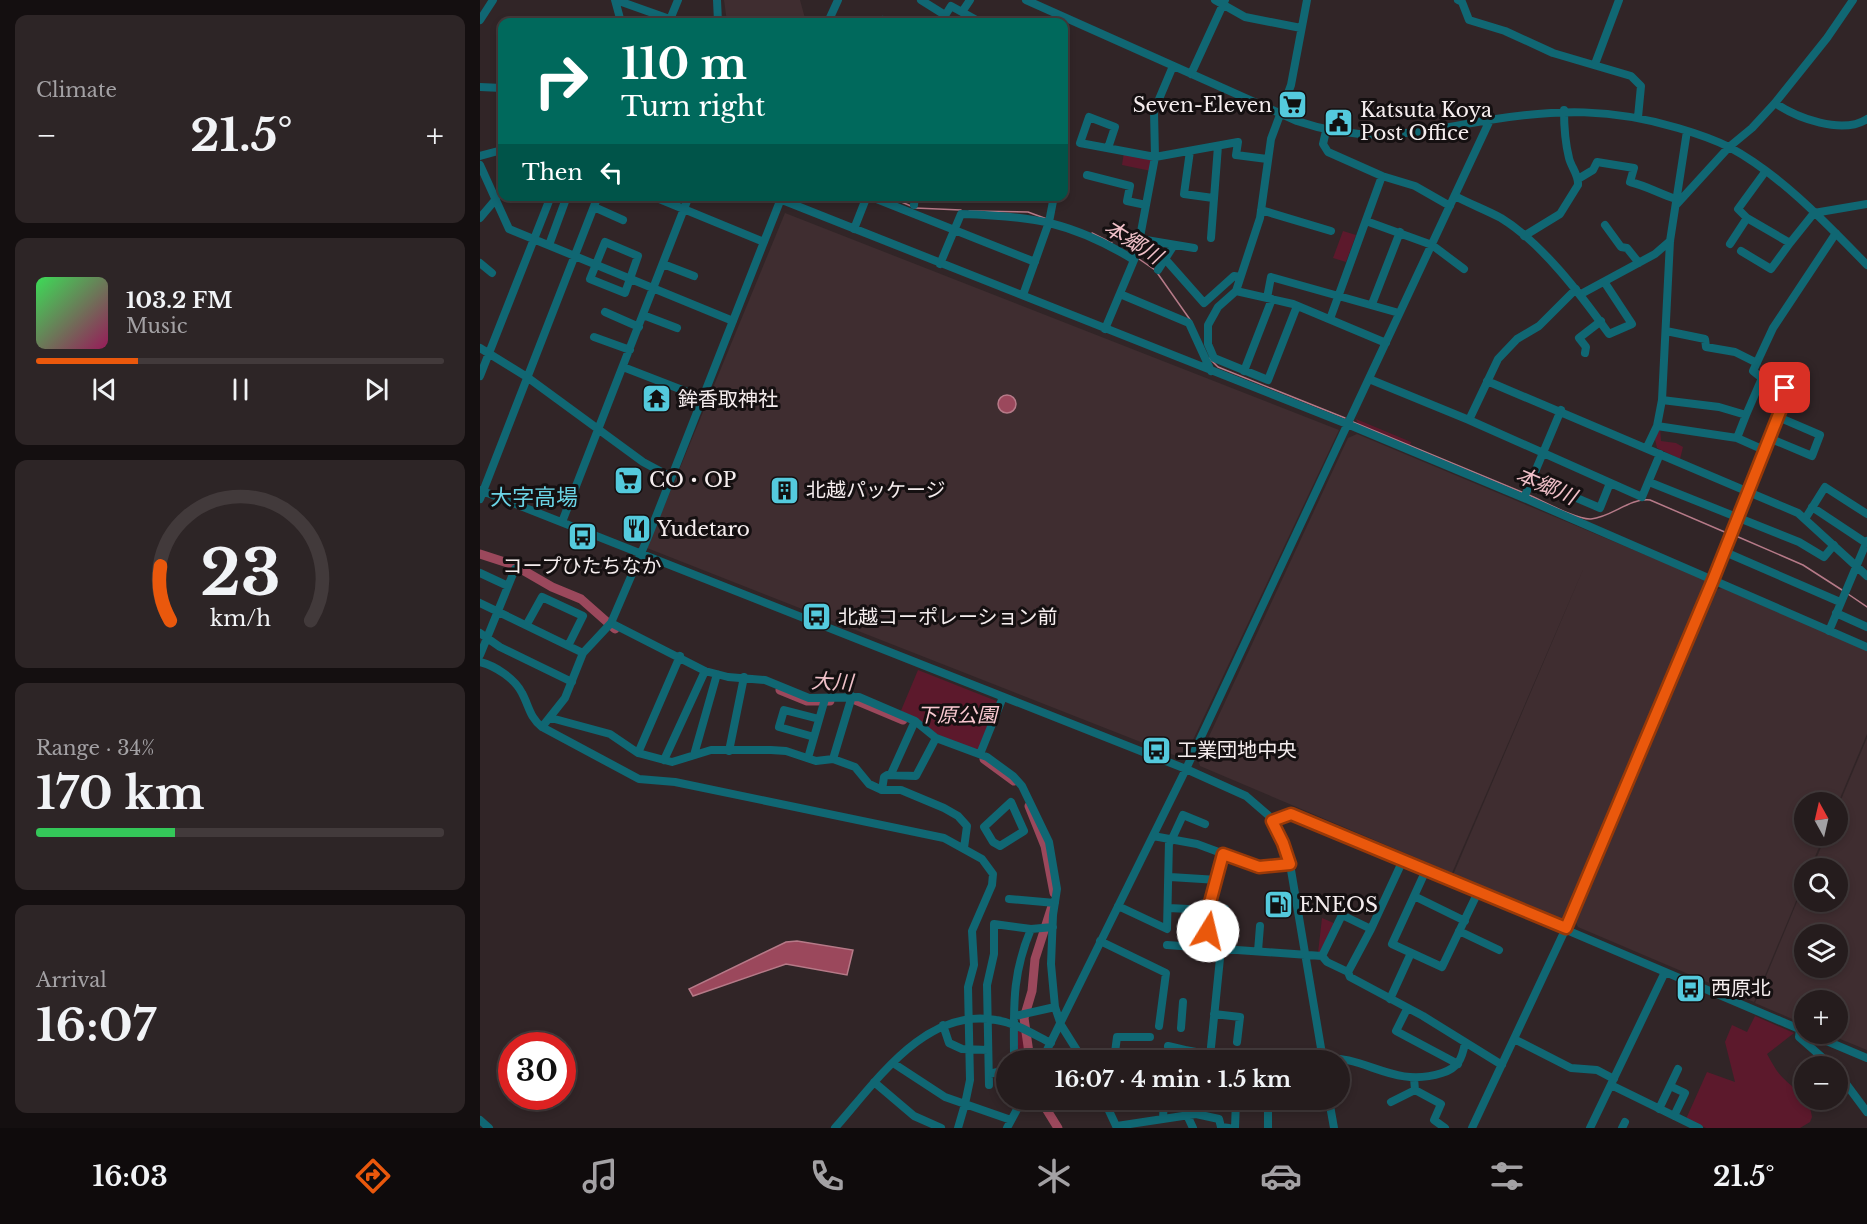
<!DOCTYPE html>
<meta charset="utf-8">
<style>
:root{--surface:#251c1d;--page:#2d2526;--text:#f1f3f6;--muted:#a3a1a4;--line:#423a3b;--accent:#ea580c}
body{margin:0;font-family:"Libre Baskerville","Noto Sans JP",serif;background:var(--page);color:var(--text);height:100vh;display:flex;flex-direction:column;font-size:22px;white-space:nowrap}
*{box-sizing:border-box;margin:0}
p{font-size:20px;color:var(--muted)}
.icon{flex:none;width:33px;height:33px;fill:none;stroke:currentColor;stroke-width:2;stroke-linecap:round;stroke-linejoin:round}
.map{position:relative;flex:1;overflow:hidden}
.drawer{display:flex;flex-direction:column;gap:15px;padding:15px;background:#140f10;width:480px}
.drawer>*{flex:none}
.hud{position:absolute;left:18px;top:18px;width:570px;height:183px;border-radius:12px;box-shadow:0 3px 9px #0003,0 0 0 2px var(--line);background:#00695c;color:#fff;overflow:hidden}
.needle{width:39px;rotate:352deg}
.fabs{position:absolute;left:1314px;top:792px;display:grid;gap:12px}
.fabs a{display:grid;place-items:center;width:54px;height:54px;border-radius:50%;background:var(--surface);box-shadow:0 3px 9px #0003,0 0 0 2px var(--line);font-size:30px}
.speed{position:absolute;left:18px;top:1032px;display:flex;gap:12px;font-size:30px;font-weight:700;text-align:center}
.speed>*{display:grid;place-content:center;width:78px;height:78px;border-radius:50%;background:var(--surface);box-shadow:0 3px 9px #0003,0 0 0 2px var(--line);line-height:1}
.speed .limit{border:9px solid #d22;background:#fff;color:#111}
.pin{position:absolute;display:grid;place-items:center;width:51px;height:51px;color:#fff;margin:-26px;border-radius:12px;box-shadow:0 3px 9px #0006}
.me{position:absolute;width:66px;margin:-33px;rotate:9deg;stroke-linejoin:round;filter:drop-shadow(0 0 4px #0008)}
.turn{display:flex;align-items:center;gap:21px;height:126px;padding:0 24px;font-size:27px}
.turn .icon{width:78px;height:78px;stroke-width:2.5}
.turn b{display:block;font-size:42px;line-height:51px}
.then{display:flex;align-items:center;height:57px;padding:0 24px;background:#0003;gap:12px;font-size:22px}
.big{font-size:45px;font-weight:800;line-height:1.1}
.drawer .card{flex:1;display:flex;flex-direction:column;justify-content:center;gap:9px;min-width:0;padding:0 21px;border-radius:12px;background:var(--page)}
.drawer .dial{align-items:center;gap:0}
.dial svg{height:156px;overflow:visible;fill:none;stroke:var(--line);stroke-width:7;stroke-linecap:round;text-anchor:middle}
.dial text{fill:var(--text);stroke:none}
.song{display:flex;align-items:center;gap:18px}
.cover{width:72px;height:72px;border-radius:9px;background:linear-gradient(135deg,hsl(130 70% 55%),hsl(330 70% 35%))}
.played{height:6px;border-radius:3px;background:linear-gradient(90deg,var(--accent) 25%,var(--line) 25%)}
.keys{display:flex;justify-content:space-around;direction:ltr}
.heat{display:flex;justify-content:space-between;align-items:center;font-size:33px;direction:ltr}
.charge{height:9px;border-radius:4px;background:linear-gradient(90deg,#34c759 34%,var(--line) 0)}
.trip{position:absolute;left:516px;top:1050px;width:354px;height:60px;border-radius:30px;background:var(--surface);box-shadow:0 3px 9px #0003,0 0 0 2px var(--line);font-weight:800;line-height:60px;text-align:center}
.dock{display:flex;height:96px;justify-content:space-around;align-items:center;background:#0f0b0c;color:var(--muted)}
.dock .icon{width:42px;height:42px}
.dock .active{color:var(--accent)}
.dock b{font-size:27px;color:var(--text)}
main{display:flex;flex:1;min-height:0}
.map>svg:first-child{display:block}
.built{fill:#3f2d30;fill-rule:evenodd}
.green{fill:#5c192c}
.water{fill:#9b485c;stroke:#b67a88;stroke-width:1.5}
.lines{fill:none;stroke-linecap:round;stroke-linejoin:round}
.stream{stroke:#b67a88;stroke-width:1.5}
.river{stroke:#9b485c;stroke-width:9}
.minor{stroke:#106773;stroke-width:8}
.route-casing{stroke:#983908;stroke-width:15}
.route{stroke:#ea580c;stroke-width:10}
.labels{text-anchor:middle;dominant-baseline:central;stroke-width:6;stroke-linejoin:round;paint-order:stroke}
.poi-label{font-size:20px;fill:#f5edee;stroke:#151011;text-anchor:start}
.park-label{font-size:20px;font-style:italic;fill:#fac9d1;stroke:#151011}
.water-label{font-size:21px;font-style:italic;fill:#f0c0c8;stroke:#151011}
.quarter-label{font-size:22px;fill:#6bd4e6;stroke:#151011}
</style>
<main>
<section class="drawer">
<div class="card"><p>Climate</p>
<div class="heat"><a>−</a><b class="big">21.5°</b><a>+</a></div>
</div>
<div class="card">
<div class="song"><i class="cover"></i><div><b>103.2 FM</b><p>Music</p></div></div>
<div class="played"></div>
<div class="keys"><svg class="icon" aria-label="previous" viewBox="0 0 24 24"><path d="M18 5L8 12l10 7zM5 5v14"/></svg><svg class="icon" aria-label="pause" viewBox="0 0 24 24"><path d="M8 5v14M16 5v14"/></svg><svg class="icon" aria-label="next" viewBox="0 0 24 24"><path d="M6 5l10 7-10 7zM19 5v14"/></svg></div>
</div>
<div class="card dial"><svg viewBox="0 0 100 80">
<path d="M14 69A42 42 0 1 1 86 69"/>
<path d="M14 69A42 42 0 0 1 9 41" stroke="#ea580c"/>
<text x="50" y="56" font-size="32" font-weight="700">23</text>
<text x="50" y="72" font-size="11">km/h</text>
</svg></div>
<div class="card"><p>Range · 34%</p><b class="big">170 km</b><div class="charge"></div></div>
<div class="card"><p>Arrival</p><b class="big">16:07</b></div>
</section>
<div class="map">
<svg width="1387" height="1128" viewBox="0 0 1387 1128">
<rect width="100%" height="100%" fill="#312527"/>
<!-- built -->
<path class="built" d="M244 0H320L326 22H247Z
M305 213 859 430 704 759 167 548Z
M877 434 1228 581 1082 921 973 875 1105 565 972 873 720 766 718 760 868 438Z
M1242 588 1387 650V734L1358 803 1324 802V836H1344L1330 868H1324V882L1274 1002 1098 927 1095 921 1235 590Z
M1387 738V1050L1348 1034H1358V1000H1324V1024L1275 1003 1324 885V902H1358V868H1332L1346 836H1358V807ZM1358 934V968H1324V934Z"/>
<!-- green -->
<path class="green" d="M644 152 673 158 671 171 642 165Z
M863 231 876 235 866 262 853 258Z
M876 419 931 442 930 446 879 426Z
M1180 427 1181 441 1196 443 1203 447 1200 459 1177 448 1174 435Z
M438 670 519 702 499 751 464 739 420 713Z
M842 918 856 924 842 953H838Z
M1275 1016 1314 1033 1287 1054C1290 1059 1293 1065 1297 1071 1308 1086 1330 1096 1332 1117L1330 1122 1320 1128H1226L1206 1119 1227 1072 1255 1082 1245 1042 1252 1025 1267 1032Z
M539 1029 546 1032 550 1057H535V1032Z"/>
<!-- water -->
<path class="water" d="M518 404a9 9 0 1 1 18 0a9 9 0 1 1-18 0Z
M317 941 373 950 367 975 306 964 213 996 209 989 306 942Z"/>
<g class="lines">
<!-- stream -->
<path class="stream" d="M407 196 431 206
M435 208 481 210
M489 211 548 212 567 219
M612 233 632 243
M659 259 675 270
M678 274 711 321
M729 358 738 367 865 418
M873 422 1044 493
M1049 495C1063 501 1097 520 1111 519 1132 517 1149 498 1170 500L1247 533
M1256 536 1323 565 1362 590
M1368 594 1387 607"/>
<!-- river -->
<path class="river" d="M0 554 34 565 72 587 101 599 135 629
M300 690 327 701H350
M373 699 423 720
M504 759 534 781
M549 806 565 846 574 893
M550 1060 544 1018 552 991 555 959 572 906
M563 1100 565 1107 578 1128"/>
<!-- minor -->
<path class="minor" d="M135 0 141 22
M136 0 198 22
M237 0 238 22
M441 0 465 15
M546 0 817 121C887 145 938 132 1009 120 1078 109 1131 108 1198 128 1215 133 1233 139 1249 147 1301 175 1346 223 1387 265
M735 0 765 17 821 28
M978 0 982 2 989 20 1025 31 1073 53 1151 76 1161 86 1158 117
M482 12 490 0
M0 20 13 0
M403 20 407 22
M189 22 198 0
M348 22 358 0
M461 22 471 6 500 22
M1115 64 1139 0
M711 74 745 0
M0 87 22 88
M1295 103C1317 118 1362 135 1387 119
M846 131 843 144 848 152 902 176
M628 148 635 127 609 117 600 143 675 157 758 142 756 155 787 159
M710 151 704 194 733 198
M0 156 22 150
M0 165 29 229 253 321
M1285 172 1258 209 1267 218 1310 243 1334 213 1387 204
M607 175 650 186 647 201 666 205
M1098 179 1113 170 1117 162 1154 168 1150 182C1167 186 1180 194 1196 199
M172 196 284 242
M292 196 867 424 1044 498 1387 647
M389 196 555 262
M975 196C990 204 1006 210 1021 218 1062 243 1101 295 1129 334L1152 324 1125 283
M434 205 435 196
M1196 205 1249 147 1272 128 1295 103 1347 38 1373 0
M114 207 143 220
M781 210 851 231
M0 218 16 199
M886 221 952 245 984 269
M1125 225 1141 247 1147 248 1159 263
M374 229 387 196
M660 236 666 240 714 248
M1044 236 1080 214 1098 185C1099 175 1091 167 1089 158 1085 142 1084 127 1084 110
M731 238 738 146
M125 242 158 256 145 293 110 279Z
M1250 244 1267 218
M69 245 87 196
M1261 251 1291 269 1310 243
M686 260 724 303 754 276 760 277
M0 263 12 273
M183 264 214 276
M460 264 481 214C553 216 592 222 654 260
M678 270 694 245
M756 291 813 304 906 343
M640 294 709 323 731 371
M1101 294 1175 254 1190 241
M543 295 569 222 574 196
M787 298 791 277 919 313
M892 304 920 232
M817 306 788 380 734 358 728 344V325L738 307 756 291 780 218 791 139 811 85 827 0
M125 312 159 327
M163 315 197 328
M850 319 902 176 935 186 970 206
M625 329 657 253 675 157 674 111 693 66
M1186 331 1225 339 1226 347 1255 352 1277 363
M114 337 150 350
M0 348 47 377 163 462 191 477
M1105 353 1106 347 1099 338 1121 321
M143 367 223 398
M764 371 792 299
M0 376 71 196
M889 379 989 420 1162 497 1180 454
M1007 381 1318 513 1387 576
M1182 400 1239 407 1266 415 1282 378
M989 420 1018 359 1037 339 1059 326 1096 289
M1177 426 1257 438 1284 450
M1257 438 1266 415
M1289 438 1332 456 1340 435 1298 417
M1167 447 1177 426 1182 400 1190 241 1207 131
M1052 479 1120 508 1130 483
M1169 482 1319 542 1344 557 1354 545
M0 490 706 769 766 796 788 815 798 832 810 864 843 1060
M1044 498 1081 410
M0 499 118 196
M1332 507 1386 543
M1325 519 1345 487 1387 514
M82 522 209 196
M1245 552 1360 602
M0 573 28 586
M0 603 103 653
M1356 613 1387 627
M131 623 225 671 248 677 285 680 329 698 379 697 435 721 456 738 507 757 533 776 542 786 569 842 577 889 573 915 571 964 575 1007 581 1025 603 1060
M47 624 62 597 103 616 89 644
M1349 631 1387 541
M0 633 20 647 92 682
M0 655 35 569
M0 662C16 666 35 679 42 693 49 706 50 718 62 727L159 779 195 782 464 838 502 859 513 874 512 885 492 931 494 965 488 987 490 1080 485 1104 531 1120
M71 718 130 734 158 753 192 762 231 750H291L306 751 336 761 353 759 375 767 389 784 402 790H421L464 808 478 816 487 826 484 848
M62 727 85 698 103 653 131 623 168 537 302 196
M334 737 299 727 304 710 339 719
M249 751 264 677
M158 753 200 656
M500 754 523 697
M214 755 237 674
M328 758 345 699
M353 759 372 696
M184 760 225 671
M411 774 435 721
M402 790 404 777 407 775 436 776 456 738
M531 802 544 831 520 846 513 842 504 827Z
M792 821 811 814 823 818 1324 1031
M673 836 717 844 779 867 810 864
M691 841 703 815 725 824
M946 870 912 944 962 967 998 892
M690 877 738 880
M934 896 985 921
M529 899 575 903
M638 906 687 929 689 841
M689 908 728 910 743 854
M728 931V910
M979 931 1019 950
M620 941 686 973 679 1026
M687 945 842 956 847 962 868 972 870 977 943 1016 1022 1065
M778 951 780 926
M842 956 862 915 891 929 923 860
M868 972 891 929
M910 999 931 953
M927 1009 916 1031 978 1064
M734 1014 760 1017 757 1042
M535 1016 575 1007
M463 1025 469 1043 482 1049 508 1050
M701 1028 703 1002
M1320 1029 1319 1037 1352 1066
M1330 1034 1387 1058
M1034 1039 1091 1068 1117 1070 1134 1079
M688 1046 705 1050
M731 1047 745 909
M843 1059C885 1054 912 1089 962 1073 978 1068 982 1059 985 1043
M534 1060C534 1010 531 976 551 929L573 927
M562 1060 706 769 1010 120
M634 1060 637 1037H670
M703 1060 705 1050 732 1055 731 1060
M413 1063 465 1097 485 1104 478 1128
M1358 1073 1387 1112
M509 1074 526 1070
M934 1078 935 1090 961 1104 954 1120 965 1128
M394 1082 434 1116 461 1128
M509 1085 507 985 514 954V924L551 929
M1131 1085 1219 1128
M1190 1086 1205 1093 1194 1116
M624 1100 637 1128
M849 1100 854 1128
M911 1102 935 1090
M1179 1109 1198 1069
M716 1114 718 1100
M707 1115 713 1128
M683 1118 684 1100
M0 1120 9 1128
M637 1126 716 1114 739 1119 741 1127 749 1128
M355 1128C396 1082 445 1007 516 1020 536 1023 553 1034 571 1043
M527 1128 542 1100
M755 1128 756 1100
M788 1128V1102
M992 1128 1086 928 1233 581 1307 394 1305 388 1282 378 1273 371 1293 328 1356 233
M1110 1128 1185 972
M1142 1128 1145 1122"/>
</g>
<g class="lines">
<defs>
<path id="route" d="M728 931V910L743 854 779 867 810 864 803 843 792 821 811 814 1086 928 1233 580 1307 394 1305 388"/>
</defs>
<!-- route casing -->
<use href="#route" class="route-casing"/>
<!-- route -->
<use href="#route" class="route"/>
</g>
<!-- icons -->
<defs>
<symbol id="supermarket-square" viewBox="-11 -11 22 22"><rect x="-9" y="-9" width="18" height="18" rx="4" fill="#54cadd" stroke="#151011"/><path d="M-6-5.5h2.5l.6 2H6L4.5 2H-2.5L-4.4-4H-6ZM-1.5 3.2a1.3 1.3 0 1 0 .1 0ZM3 3.2a1.3 1.3 0 1 0 .1 0Z" fill="#111"/></symbol>
<symbol id="civic-square" viewBox="-11 -11 22 22"><rect x="-9" y="-9" width="18" height="18" rx="4" fill="#54cadd" stroke="#151011"/><path d="M-.6-6.5H3V-4.5H.6V-3L4-1V1h2V6H-6V1h2V-1L-.6-3ZM-1.2 2.5V6h2.4V2.5Z" fill="#111"/></symbol>
<symbol id="temple-square" viewBox="-11 -11 22 22"><rect x="-9" y="-9" width="18" height="18" rx="4" fill="#54cadd" stroke="#151011"/><path d="M0-6L5-2H3V0L6.5 2.5H4V6H1.5V3h-3V6H-4V2.5H-6.5L-3 0V-2H-5Z" fill="#111"/></symbol>
<symbol id="building-square" viewBox="-11 -11 22 22"><rect x="-9" y="-9" width="18" height="18" rx="4" fill="#54cadd" stroke="#151011"/><path d="M-4-6H4V6H1V3H-1V6H-4ZM-2.5-4.3h1.7v1.8h-1.7ZM.8-4.3h1.7v1.8H.8ZM-2.5-1h1.7V.8h-1.7ZM.8-1h1.7V.8H.8Z" fill="#111"/></symbol>
<symbol id="restaurant-square" viewBox="-11 -11 22 22"><rect x="-9" y="-9" width="18" height="18" rx="4" fill="#54cadd" stroke="#151011"/><path d="M-5-6h1v4h1v-4h1v4h1v-4h1v5L-1.5 .5V6h-2V.5L-5-1ZM5-6V6H3V1.5H1.5Q1.5-4 5-6Z" fill="#111"/></symbol>
<symbol id="bus-square" viewBox="-11 -11 22 22"><rect x="-9" y="-9" width="18" height="18" rx="4" fill="#54cadd" stroke="#151011"/><path d="M-5-6H5V4H4V6H2V4H-2V6H-4V4H-5ZM-3.5-4V0h7V-4ZM-3.5 1.2v1.5H-2V1.2ZM2 1.2v1.5H3.5V1.2Z" fill="#111"/></symbol>
<symbol id="fuel-square" viewBox="-11 -11 22 22"><rect x="-9" y="-9" width="18" height="18" rx="4" fill="#54cadd" stroke="#151011"/><path d="M-5.5-6h7V0h2V4h1.3V-2.5L3-4.5l.8-.8L6-3V5H2.5V1h-1V6h-7ZM-4.2-4.7v3.2H.2V-4.7Z" fill="#111"/></symbol>
</defs>
<g fill-rule="evenodd">
<use href="#supermarket-square" x="796" y="88" width="33" height="33"/>
<use href="#civic-square" x="842" y="106" width="33" height="33"/>
<use href="#temple-square" x="160" y="382" width="33" height="33"/>
<use href="#supermarket-square" x="132" y="464" width="33" height="33"/>
<use href="#building-square" x="288" y="474" width="33" height="33"/>
<use href="#restaurant-square" x="140" y="512" width="33" height="33"/>
<use href="#bus-square" x="86" y="520" width="33" height="33"/>
<use href="#bus-square" x="320" y="600" width="33" height="33"/>
<use href="#bus-square" x="660" y="734" width="33" height="33"/>
<use href="#fuel-square" x="782" y="888" width="33" height="33"/>
<use href="#bus-square" x="1194" y="972" width="33" height="33"/>
</g>
<g class="labels">
<!-- poi labels -->
<g class="poi-label">
<text x="792" y="105" text-anchor="end">Seven-Eleven</text>
<text x="880" y="110">Katsuta Koya<tspan x="880" dy="23">Post Office</tspan></text>
<text x="198" y="399">鉾香取神社</text>
<text x="169" y="480">CO・OP</text>
<text x="326" y="490">北越パッケージ</text>
<text x="177" y="529">Yudetaro</text>
<text x="102" y="566" text-anchor="middle">コープひたちなか</text>
<text x="358" y="617">北越コーポレーション前</text>
<text x="697" y="750">工業団地中央</text>
<text x="819" y="905">ENEOS</text>
<text x="1231" y="988">西原北</text>
</g>
<!-- park labels -->
<g class="park-label">
<text x="477" y="715">下原公園</text>
</g>
<!-- water labels -->
<g class="water-label">
<text transform="translate(653 242) rotate(32)">本郷川</text>
<text transform="translate(1066 486) rotate(23)">本郷川</text>
<text transform="translate(352 682) rotate(3)">大川</text>
</g>
<!-- quarter labels -->
<g class="quarter-label">
<text x="54" y="497">大字高場</text>
</g>
</g>
</svg>
<div class="fabs">
<a><svg class="needle" viewBox="-14 -14 28 28"><path d="M0-13l5 13h-10z" fill="#e53935"/><path d="M0 13l5-13h-10z" fill="#a3a1a4"/></svg></a>
<a><svg class="icon" aria-label="search" viewBox="0 0 24 24"><circle cx="10" cy="10" r="6"/><path d="M15 15l6 6"/></svg></a>
<a><svg class="icon" aria-label="layers" viewBox="0 0 24 24"><path d="M12 4l9 5-9 5-9-5zM3 14l9 5 9-5"/></svg></a>
<a>+</a>
<a>−</a>
</div>
<div class="speed"><div class="limit">30</div></div>
<div class="pin" style="left:1305px;top:388px;background:#d93025"><svg class="icon" aria-label="arrive" viewBox="0 0 24 24"><path d="M6 21V4h12l-3 4 3 4H6"/></svg></div>
<svg class="me" style="left:728px;top:931px" viewBox="-20 -20 40 40"><circle r="19" fill="#fff"/><path d="M0-13L10 11 0 6-10 11z" fill="#ea580c"/></svg>
<div class="trip">16:07 · 4 min · 1.5 km</div>
<div class="hud">
<div class="turn"><svg class="icon" aria-label="right" viewBox="0 0 24 24"><path d="M7 20v-9h11M14 6l5 5-5 5"/></svg><div><b>110 m</b>Turn right</div></div>
<div class="then">Then<svg class="icon" aria-label="left" viewBox="0 0 24 24"><path d="M17 20v-9H6M10 6l-5 5 5 5"/></svg></div>
</div>
</div>
</main>
<nav class="dock">
<b>16:03</b>
<svg class="icon active" aria-label="directions" viewBox="0 0 24 24"><path d="M12 3l9 9-9 9-9-9zM9 14v-3h6M13 9l2 2-2 2"/></svg>
<svg class="icon" aria-label="music" viewBox="0 0 24 24"><path d="M9 18V5l10-2v13"/><circle cx="6" cy="18" r="3"/><circle cx="16" cy="16" r="3"/></svg>
<svg class="icon" aria-label="phone" viewBox="0 0 24 24"><path d="M5 4h4l2 5-3 2q2 4 5 5l2-3 5 2v4C11 20 4 13 5 4z"/></svg>
<svg class="icon" aria-label="climate" viewBox="0 0 24 24"><path d="M12 3v18M4 7l16 10M4 17L20 7"/></svg>
<svg class="icon" aria-label="car" viewBox="0 0 24 24"><path d="M5 17H2v-5l4-1 3-4h7l3 4 3 1v5h-3M9 17h6M6 11h13"/><circle cx="7" cy="17" r="2"/><circle cx="17" cy="17" r="2"/></svg>
<svg class="icon" aria-label="filters" viewBox="0 0 24 24"><path d="M4 7h16M4 17h16"/><circle cx="9" cy="7" r="2"/><circle cx="15" cy="17" r="2"/></svg>
<b>21.5°</b>
</nav>
